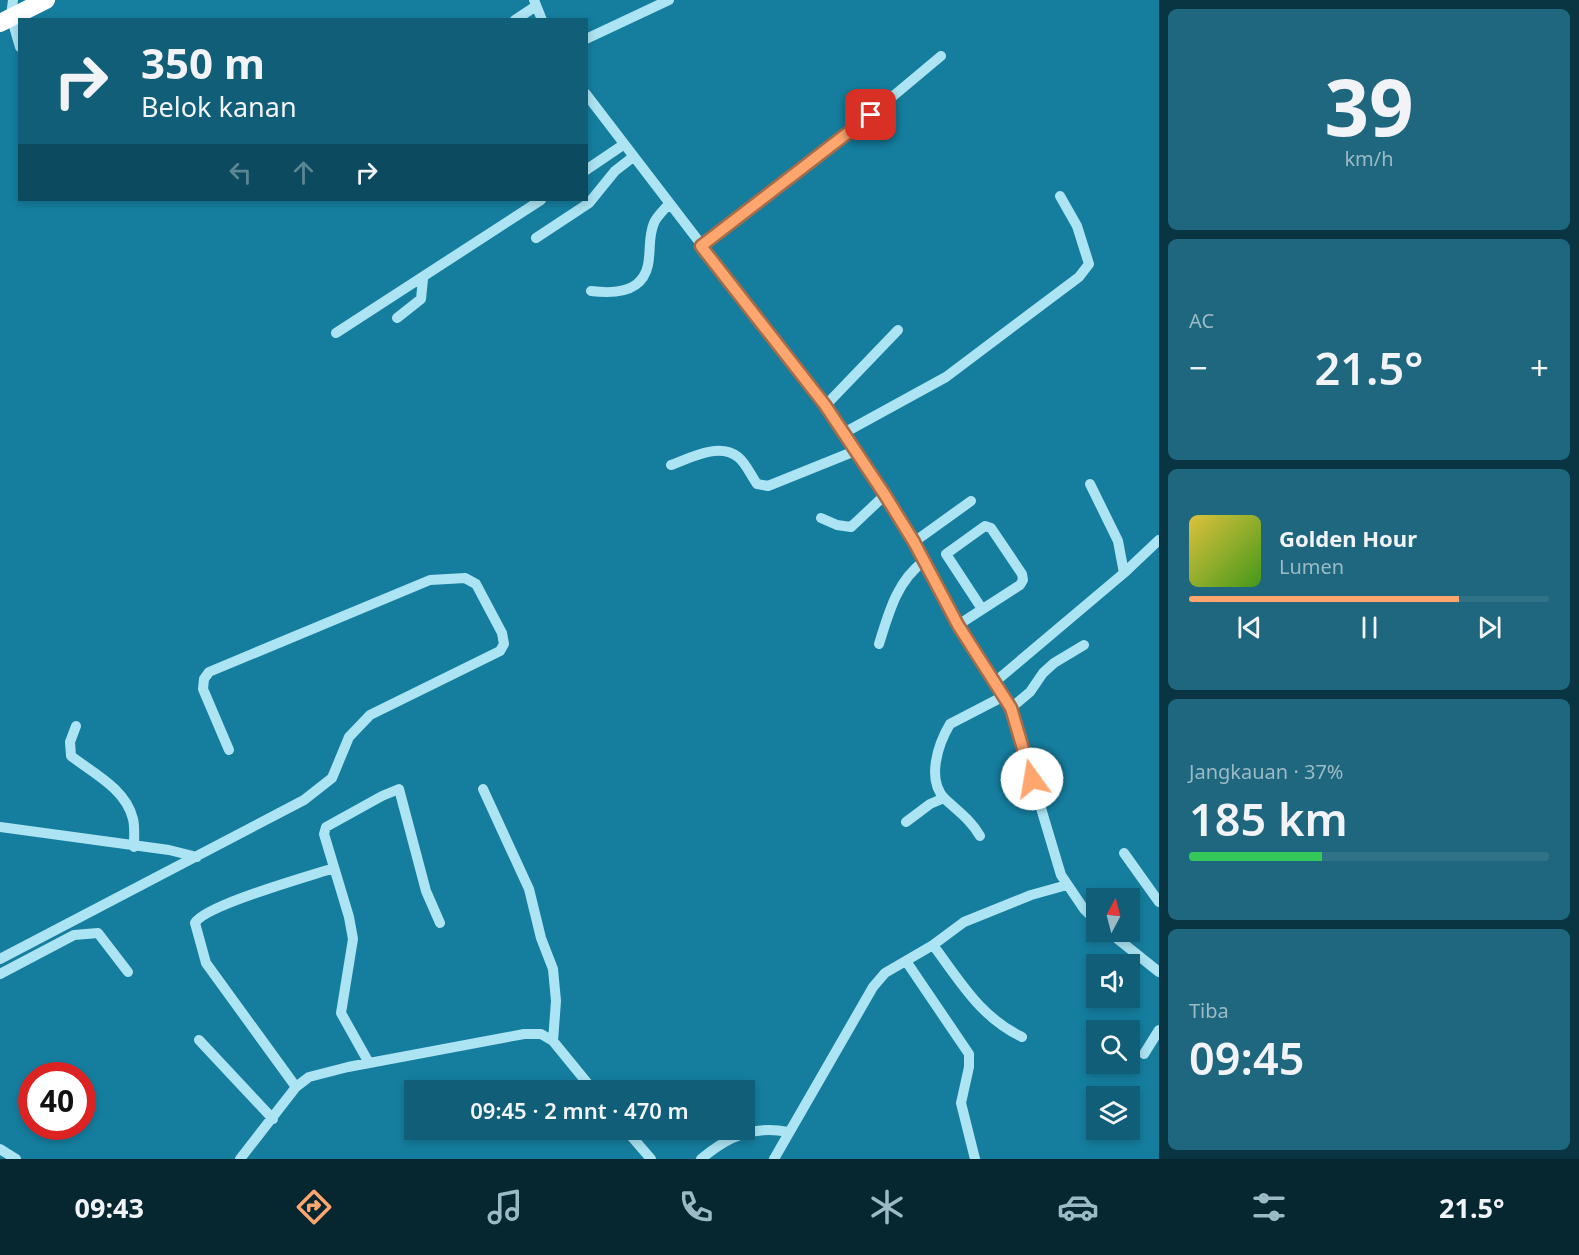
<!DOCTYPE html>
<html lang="id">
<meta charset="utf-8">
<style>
:root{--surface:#105e77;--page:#1e677f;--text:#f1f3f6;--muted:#9cbac6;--line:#307389;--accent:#ffa66f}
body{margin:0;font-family:"Noto Sans",sans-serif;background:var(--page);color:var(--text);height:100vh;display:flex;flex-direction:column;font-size:22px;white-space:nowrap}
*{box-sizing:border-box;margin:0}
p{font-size:20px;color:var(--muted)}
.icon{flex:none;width:33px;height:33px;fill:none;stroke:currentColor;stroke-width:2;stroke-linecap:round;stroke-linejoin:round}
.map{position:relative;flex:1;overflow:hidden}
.details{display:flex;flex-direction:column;gap:9px;padding:9px;background:#093441;width:420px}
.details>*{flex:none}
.hud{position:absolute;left:18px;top:18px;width:570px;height:183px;border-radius:0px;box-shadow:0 3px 9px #0003;background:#105e77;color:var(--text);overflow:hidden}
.needle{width:39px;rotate:7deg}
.controls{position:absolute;left:1086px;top:888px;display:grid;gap:12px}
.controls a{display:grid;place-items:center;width:54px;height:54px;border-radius:0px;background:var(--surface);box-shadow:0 3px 9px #0003;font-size:30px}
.speed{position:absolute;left:18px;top:1062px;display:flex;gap:12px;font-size:30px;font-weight:700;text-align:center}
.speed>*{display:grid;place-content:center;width:78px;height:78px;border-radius:50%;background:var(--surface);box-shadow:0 3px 9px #0003;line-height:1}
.speed .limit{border:9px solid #d22;background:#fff;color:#111}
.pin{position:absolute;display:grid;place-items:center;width:51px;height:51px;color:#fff;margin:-26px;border-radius:12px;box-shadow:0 3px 9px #0006}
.me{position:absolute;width:66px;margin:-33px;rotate:347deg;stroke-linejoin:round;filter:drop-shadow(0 0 4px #0008)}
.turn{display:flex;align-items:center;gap:21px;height:126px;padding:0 24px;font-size:27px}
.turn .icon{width:78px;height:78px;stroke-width:2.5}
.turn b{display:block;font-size:42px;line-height:51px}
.lanes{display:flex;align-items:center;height:57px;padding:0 24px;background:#0003;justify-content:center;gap:30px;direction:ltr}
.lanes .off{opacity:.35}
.big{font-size:45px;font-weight:600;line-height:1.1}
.details .tile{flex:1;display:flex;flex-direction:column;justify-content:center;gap:9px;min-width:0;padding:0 21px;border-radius:9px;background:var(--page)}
.details .dial{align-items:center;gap:0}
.dial b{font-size:78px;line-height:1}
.song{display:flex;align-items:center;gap:18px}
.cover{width:72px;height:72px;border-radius:9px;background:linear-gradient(135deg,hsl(50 70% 55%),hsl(100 70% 35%))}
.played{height:6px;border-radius:3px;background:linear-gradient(90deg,var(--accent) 75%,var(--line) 75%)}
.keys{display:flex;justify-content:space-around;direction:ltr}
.heat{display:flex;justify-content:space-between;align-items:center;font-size:33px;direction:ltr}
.charge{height:9px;border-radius:4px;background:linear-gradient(90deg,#34c759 37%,var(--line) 0)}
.trip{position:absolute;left:404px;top:1080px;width:351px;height:60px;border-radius:0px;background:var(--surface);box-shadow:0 3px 9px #0003;font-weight:600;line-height:60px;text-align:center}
.tab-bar{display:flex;height:96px;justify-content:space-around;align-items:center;background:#062630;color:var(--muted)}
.tab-bar .icon{width:42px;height:42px}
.tab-bar .active{color:var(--accent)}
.tab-bar b{font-size:27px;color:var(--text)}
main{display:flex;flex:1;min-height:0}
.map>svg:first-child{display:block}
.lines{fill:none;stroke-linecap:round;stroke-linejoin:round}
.minor{stroke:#ade4f3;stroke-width:10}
.highway{stroke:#fff;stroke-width:18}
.route-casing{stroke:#a66c48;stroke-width:15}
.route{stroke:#ffa66f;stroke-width:10}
</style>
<main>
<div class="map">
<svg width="1159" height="1159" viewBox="0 0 1159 1159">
<rect width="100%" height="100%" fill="#157e9f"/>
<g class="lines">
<!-- minor -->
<path class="minor" d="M13 0 11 16 20 47
M534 0 542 20
M515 20 536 6
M586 39 669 0
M586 94 825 406 914 542 958 625 1011 708 1061 875 1084 909 1096 921
M586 170 623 145
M536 238 589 203 615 171 633 157
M701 246 855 128 941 56
M591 291C614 294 642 293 648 265 651 250 648 237 654 223 657 216 664 210 669 204
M397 318 421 299 423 279
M336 333 541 200
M825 406 898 330
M842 434 946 377 1079 277 1089 264 1077 226 1060 196
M671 465C690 458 719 442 738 457 746 463 751 476 757 484L768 486 855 451
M1090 484 1118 541 1124 573
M821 518 837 525 851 527 885 495
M914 542 971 501
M958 625 1020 585 1023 580 1022 574 991 528 985 526 946 554 982 609
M879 644C889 612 897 581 924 561
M996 681 1124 573 1159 540
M1011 708 1030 692 1043 673 1054 663 1084 645
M76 726 70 742 71 756C93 773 126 789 133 819 135 827 134 838 134 847
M483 789 529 889 541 938 553 969 556 1001 553 1041
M906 822 930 804 944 798
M0 827 169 850 197 857
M980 836C971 820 958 811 945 799 926 780 938 744 950 724L1004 696
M1124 853 1159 902
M1109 932 1159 972
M933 945C960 981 980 1017 1022 1037
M0 959 304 800 332 778 349 737 370 715 500 651 504 644 502 633 476 584 465 578 430 580 209 672 204 679 203 689 229 750
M906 961 969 1054V1067L961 1103 975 1159
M0 974 74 935 98 933 128 972
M199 1040 273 1119
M1144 1054 1159 1030
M369 1063 341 1013 353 939 349 917 324 834 326 827 382 796 399 789 426 891 440 923
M296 1087 206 963 195 923C205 905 310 876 334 868
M626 1130 651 1159
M0 1149 16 1159
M240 1159 296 1087 309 1077 348 1067 524 1034H541L553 1041 593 1090
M701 1159C727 1137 753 1125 788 1132
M774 1159 873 987 885 973 933 945 964 922 1031 895 1067 885"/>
<!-- highway -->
<path class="highway" d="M0 23 46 0"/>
</g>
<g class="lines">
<defs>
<path id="route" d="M871 115 701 246 825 405 885 495 914 542 958 625 1011 708 1032 779"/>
</defs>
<!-- route casing -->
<use href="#route" class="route-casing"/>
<!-- route -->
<use href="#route" class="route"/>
</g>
</svg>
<div class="controls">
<a><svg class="needle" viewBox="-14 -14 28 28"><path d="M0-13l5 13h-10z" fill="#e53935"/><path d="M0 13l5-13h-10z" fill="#9cbac6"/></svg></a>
<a><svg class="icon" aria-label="sound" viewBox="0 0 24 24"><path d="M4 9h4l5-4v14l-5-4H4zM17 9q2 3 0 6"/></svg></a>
<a><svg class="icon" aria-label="search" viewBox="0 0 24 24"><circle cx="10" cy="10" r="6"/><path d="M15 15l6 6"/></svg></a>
<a><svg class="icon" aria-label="layers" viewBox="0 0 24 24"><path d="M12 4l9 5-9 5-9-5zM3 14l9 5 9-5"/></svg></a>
</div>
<div class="speed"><div class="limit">40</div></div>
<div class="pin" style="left:871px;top:115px;background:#d93025"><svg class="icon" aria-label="arrive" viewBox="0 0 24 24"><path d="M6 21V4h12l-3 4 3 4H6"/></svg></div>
<svg class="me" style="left:1032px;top:779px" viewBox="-20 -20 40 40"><circle r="19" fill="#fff"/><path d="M0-13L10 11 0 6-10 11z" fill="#ffa66f"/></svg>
<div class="trip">09:45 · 2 mnt · 470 m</div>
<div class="hud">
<div class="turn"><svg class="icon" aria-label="right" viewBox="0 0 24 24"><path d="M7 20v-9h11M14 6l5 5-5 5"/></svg><div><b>350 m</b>Belok kanan</div></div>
<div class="lanes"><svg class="icon off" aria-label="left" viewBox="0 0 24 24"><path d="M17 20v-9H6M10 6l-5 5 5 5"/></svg><svg class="icon off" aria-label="ahead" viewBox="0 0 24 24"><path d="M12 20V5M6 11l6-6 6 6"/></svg><svg class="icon" aria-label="right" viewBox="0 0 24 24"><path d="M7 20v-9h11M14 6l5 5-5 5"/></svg></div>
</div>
</div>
<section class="details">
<div class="tile dial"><b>39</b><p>km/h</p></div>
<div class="tile"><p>AC</p>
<div class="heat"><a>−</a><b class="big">21.5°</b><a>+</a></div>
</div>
<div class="tile">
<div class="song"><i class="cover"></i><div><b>Golden Hour</b><p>Lumen</p></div></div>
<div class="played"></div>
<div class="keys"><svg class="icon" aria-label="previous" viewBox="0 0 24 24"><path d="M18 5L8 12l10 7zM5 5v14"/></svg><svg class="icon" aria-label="pause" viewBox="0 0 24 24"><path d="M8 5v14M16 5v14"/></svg><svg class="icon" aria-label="next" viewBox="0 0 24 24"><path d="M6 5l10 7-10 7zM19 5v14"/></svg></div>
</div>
<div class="tile"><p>Jangkauan · 37%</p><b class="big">185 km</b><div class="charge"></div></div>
<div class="tile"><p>Tiba</p><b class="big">09:45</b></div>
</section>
</main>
<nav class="tab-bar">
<b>09:43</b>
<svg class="icon active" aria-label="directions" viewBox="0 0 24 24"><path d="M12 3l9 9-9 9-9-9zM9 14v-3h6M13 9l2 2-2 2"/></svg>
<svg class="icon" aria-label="music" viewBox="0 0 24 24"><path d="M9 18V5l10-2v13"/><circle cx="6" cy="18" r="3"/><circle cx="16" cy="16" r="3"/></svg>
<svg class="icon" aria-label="phone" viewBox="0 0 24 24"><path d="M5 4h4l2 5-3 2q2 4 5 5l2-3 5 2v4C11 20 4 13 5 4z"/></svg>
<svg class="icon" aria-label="climate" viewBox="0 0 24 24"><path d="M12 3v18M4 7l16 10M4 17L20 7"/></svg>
<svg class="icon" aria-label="car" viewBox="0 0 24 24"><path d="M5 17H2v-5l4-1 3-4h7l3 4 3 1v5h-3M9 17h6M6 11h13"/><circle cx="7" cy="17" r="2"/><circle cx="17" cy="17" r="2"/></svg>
<svg class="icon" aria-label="filters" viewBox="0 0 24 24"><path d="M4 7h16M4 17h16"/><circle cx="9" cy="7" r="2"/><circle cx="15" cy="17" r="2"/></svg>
<b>21.5°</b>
</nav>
